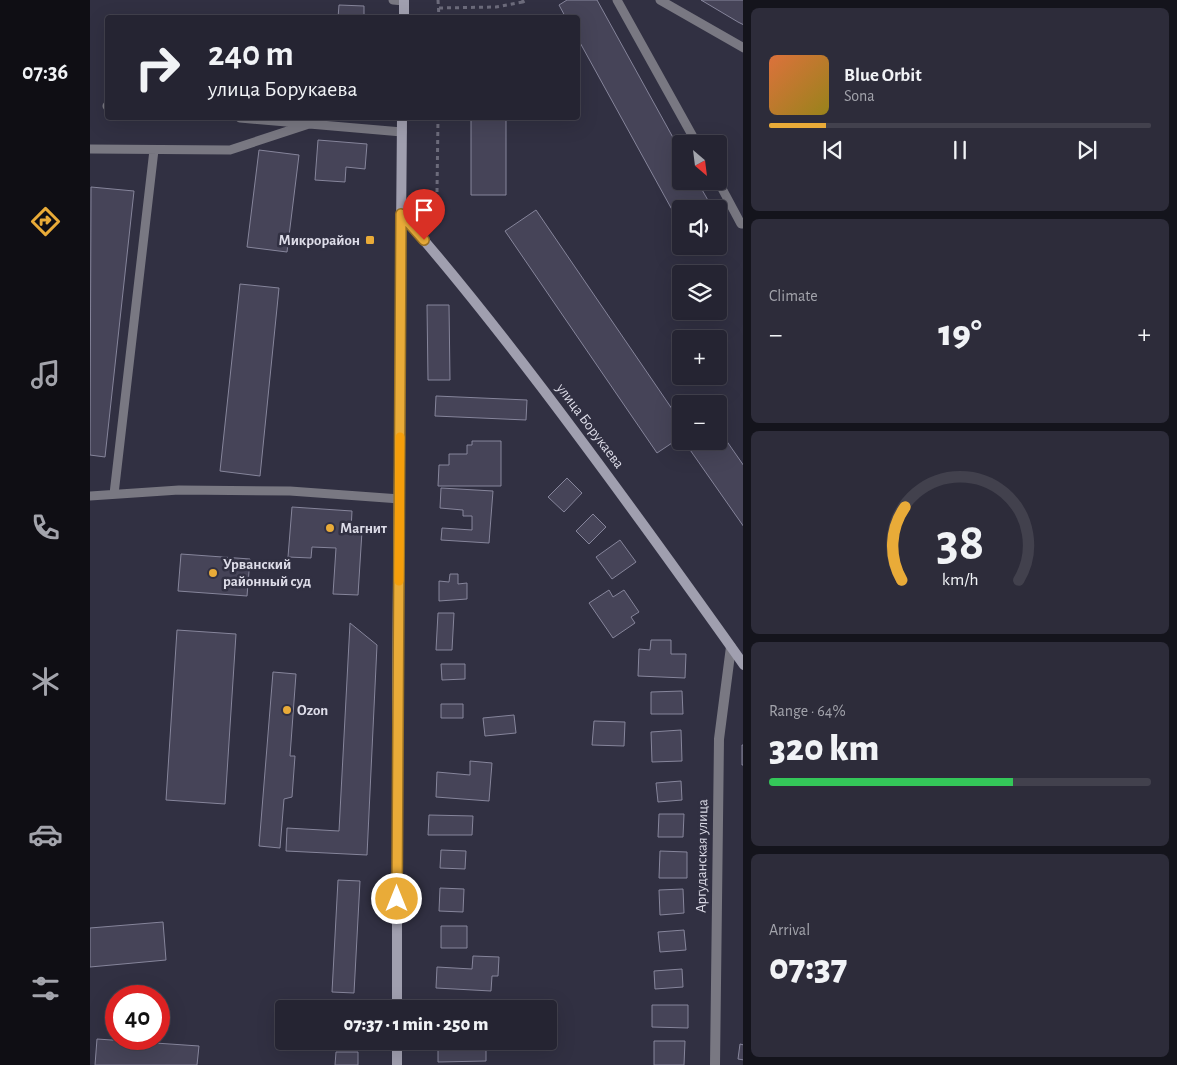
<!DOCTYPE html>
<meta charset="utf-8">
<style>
:root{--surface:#252432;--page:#2d2c3a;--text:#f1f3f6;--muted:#a3a4ac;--line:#42414d;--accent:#e9ab38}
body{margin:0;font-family:"Alegreya Sans",sans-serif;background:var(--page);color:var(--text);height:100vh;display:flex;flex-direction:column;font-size:19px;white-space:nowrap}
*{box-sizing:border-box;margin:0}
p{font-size:16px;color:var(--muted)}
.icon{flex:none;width:28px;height:28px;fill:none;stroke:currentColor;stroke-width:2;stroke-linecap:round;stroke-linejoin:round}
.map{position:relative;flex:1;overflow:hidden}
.side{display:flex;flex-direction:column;gap:8px;padding:8px;background:#14141c;width:434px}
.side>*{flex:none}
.top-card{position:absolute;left:15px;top:15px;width:475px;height:105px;border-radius:5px;box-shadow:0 5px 20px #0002,0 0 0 1px var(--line);background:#252432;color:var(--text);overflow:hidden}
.needle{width:32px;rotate:152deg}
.controls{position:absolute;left:582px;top:135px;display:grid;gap:10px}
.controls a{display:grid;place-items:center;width:55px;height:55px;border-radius:5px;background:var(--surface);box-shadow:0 5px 20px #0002,0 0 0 1px var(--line);font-size:25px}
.speed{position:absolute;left:15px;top:985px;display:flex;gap:10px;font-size:25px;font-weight:700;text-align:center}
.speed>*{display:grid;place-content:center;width:65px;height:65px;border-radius:50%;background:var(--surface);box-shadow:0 5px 20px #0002,0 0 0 1px var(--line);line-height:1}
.speed .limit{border:8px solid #d22;background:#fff;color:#111}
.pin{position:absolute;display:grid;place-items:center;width:42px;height:42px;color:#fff;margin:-51px -21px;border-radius:50% 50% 50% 0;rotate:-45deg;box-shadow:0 0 5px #0007}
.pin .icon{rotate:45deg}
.me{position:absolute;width:55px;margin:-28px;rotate:0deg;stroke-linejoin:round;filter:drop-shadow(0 0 4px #0008)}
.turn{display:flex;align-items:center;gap:18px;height:105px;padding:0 20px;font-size:22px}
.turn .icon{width:65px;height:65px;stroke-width:2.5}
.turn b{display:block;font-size:35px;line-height:42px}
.big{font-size:38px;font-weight:800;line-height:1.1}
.side .tile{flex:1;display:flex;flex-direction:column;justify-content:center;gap:8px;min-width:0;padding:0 18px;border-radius:8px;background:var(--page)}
.side .dial{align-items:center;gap:0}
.dial svg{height:130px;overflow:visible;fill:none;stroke:var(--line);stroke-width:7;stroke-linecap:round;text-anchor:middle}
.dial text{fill:var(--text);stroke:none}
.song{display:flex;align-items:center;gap:15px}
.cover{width:60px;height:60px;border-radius:8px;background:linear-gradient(135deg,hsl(20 70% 55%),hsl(50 70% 35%))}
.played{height:5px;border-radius:2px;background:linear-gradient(90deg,var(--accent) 15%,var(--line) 15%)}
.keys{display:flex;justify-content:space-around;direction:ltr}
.heat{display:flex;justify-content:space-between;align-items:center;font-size:28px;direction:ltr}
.charge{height:8px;border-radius:4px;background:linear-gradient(90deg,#34c759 64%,var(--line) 0)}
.trip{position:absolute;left:185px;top:1000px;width:282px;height:50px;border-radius:5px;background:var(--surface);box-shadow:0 5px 20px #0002,0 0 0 1px var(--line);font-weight:800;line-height:50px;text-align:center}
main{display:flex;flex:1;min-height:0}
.tab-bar{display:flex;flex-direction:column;width:90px;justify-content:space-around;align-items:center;background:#0f0e14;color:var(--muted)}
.tab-bar .icon{width:35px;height:35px}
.tab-bar .selected{color:var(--accent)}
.tab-bar b{font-size:22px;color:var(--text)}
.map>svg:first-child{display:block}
.building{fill:#464458;stroke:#86859b}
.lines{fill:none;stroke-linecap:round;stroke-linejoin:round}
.path{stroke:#6c6b7b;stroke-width:3;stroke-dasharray:4 4;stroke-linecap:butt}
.lane{stroke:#797882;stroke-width:9}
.street{stroke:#797882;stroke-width:10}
.secondary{stroke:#a09faf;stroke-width:10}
.route-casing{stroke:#976f24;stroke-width:12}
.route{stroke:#e9ab38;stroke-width:9}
.slow{stroke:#f59e0b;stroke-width:9}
.poi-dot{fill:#e9ab38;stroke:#313042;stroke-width:2}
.labels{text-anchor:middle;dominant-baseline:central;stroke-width:5;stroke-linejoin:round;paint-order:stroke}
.poi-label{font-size:15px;font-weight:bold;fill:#dddce8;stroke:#313042;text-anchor:start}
.street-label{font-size:15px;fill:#dddce8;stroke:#313042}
</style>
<main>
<nav class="tab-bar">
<b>07:36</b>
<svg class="icon selected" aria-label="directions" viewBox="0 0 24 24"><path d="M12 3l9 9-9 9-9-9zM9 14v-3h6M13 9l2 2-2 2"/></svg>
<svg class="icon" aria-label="music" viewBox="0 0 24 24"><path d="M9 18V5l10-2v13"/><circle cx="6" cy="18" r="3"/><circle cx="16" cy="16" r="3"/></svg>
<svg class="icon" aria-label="phone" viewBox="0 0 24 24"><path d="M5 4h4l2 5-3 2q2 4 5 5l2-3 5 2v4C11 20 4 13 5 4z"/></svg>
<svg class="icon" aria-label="climate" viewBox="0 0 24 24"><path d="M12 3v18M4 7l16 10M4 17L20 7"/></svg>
<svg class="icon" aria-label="car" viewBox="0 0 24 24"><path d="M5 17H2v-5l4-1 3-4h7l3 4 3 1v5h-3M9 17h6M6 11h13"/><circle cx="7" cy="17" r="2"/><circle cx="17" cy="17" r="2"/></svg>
<svg class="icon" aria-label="filters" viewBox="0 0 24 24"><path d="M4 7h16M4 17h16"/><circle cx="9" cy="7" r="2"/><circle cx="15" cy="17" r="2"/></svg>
</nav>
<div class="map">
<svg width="654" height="1065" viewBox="0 0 654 1065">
<rect width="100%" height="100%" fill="#313042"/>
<!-- building -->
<path class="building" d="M477 0H507L591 152V181H607L623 209H591V226L488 39V18H476L469 5Z
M611 0H654V25L648 22Z
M249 5 274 6V18H248Z
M382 15H416V18H382Z
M243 118H268V120Z
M381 118H416V195H381Z
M228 140 277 144 275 169 256 167 255 182 225 180Z
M169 150 209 155 197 252 157 247Z
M1 187 44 191 15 457 0 455Z
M446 210 591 422V437L567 453 415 231Z
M629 220 634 230 629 233Z
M150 284 189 288 170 476 130 471Z
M337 305H359L360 380H338Z
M346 396 437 400 436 420 345 416Z
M629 430 654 466V527L598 447 607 441H629Z
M382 441H411V486H348L349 465H359V454H377V445H382Z
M594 441H605L606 442 598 447Z
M477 478 492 493 474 512 458 497Z
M351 488 403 491 399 543 351 540 352 528 382 530V516H373V510L350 508Z
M202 507 262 511 261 530 272 531 268 595 243 594 246 548 222 547 221 558 198 557Z
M503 514 516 527 499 544 486 531Z
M530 540 546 562 522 579 506 557Z
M91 554 160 559 157 596 88 591Z
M360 574H368V584L377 583V599L349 601V581L359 582Z
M519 590 523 597 534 590 549 612 541 617 545 623 523 638 499 603Z
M348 613H364L362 650H346Z
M260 623 287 645 277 855 196 851 197 828 249 831Z
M87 630 146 634 135 804 76 800Z
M561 640H581V654H596L595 678 548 676 549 649 560 650Z
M351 664H375V679L352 680Z
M183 672 206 674 200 756H205L202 797 194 799 190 848 169 846Z
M592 691 593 714H561V692Z
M351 704H373V718H351Z
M424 715 426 733 395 736 393 718Z
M504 721 535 722 534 746 502 745Z
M591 730 592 761 562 762 561 732Z
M652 745H654V765H652Z
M380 761 402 763 399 801 346 797 347 772 380 775Z
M591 781 592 800 568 802 566 783Z
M569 814H594L593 837H568Z
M339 815 383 816 382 835H338Z
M351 850 376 851 375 869 350 868Z
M570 851 597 852V878H569Z
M248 880 270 881 264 993 242 992Z
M350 888 374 889 373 912 349 911Z
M593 889 594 913 570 915 569 890Z
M73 922 76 960 0 967V928Z
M351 926H377V948H351Z
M594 930 596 950 570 952 568 932Z
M383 956 409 957 408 976H402L401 991 346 988 347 967 382 969Z
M592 969 593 987 565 989 564 971Z
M372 1001 373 1009H349V1002Z
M562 1005H598V1028L562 1027Z
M7 1039 109 1046 107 1065H5Z
M564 1041H595L594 1065H564Z
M396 1044V1061L348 1062V1045Z
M650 1044 654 1045V1060L648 1059Z
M246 1052H268V1065H245Z"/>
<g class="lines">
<!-- path -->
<path class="path" d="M348 0 349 18
M432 0 433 2 437 0
M349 8 406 7 433 2
M347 192 348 118"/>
<!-- lane -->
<path class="lane" d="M303 0 314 1
M527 0 607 144
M570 0 654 48
M17 106H18
M150 118 312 132
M0 149 140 150 219 124
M628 181 651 224H654
M24 494 64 150
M0 496 89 490 200 491 310 499"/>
<!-- street -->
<path class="street" d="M625 1065 629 739 641 647"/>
<!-- secondary -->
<path class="secondary" d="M314 18V0
M311 214C361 270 407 329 452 388 521 479 588 572 654 665
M307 1009V697L312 118
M307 1041V1065"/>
</g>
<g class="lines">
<defs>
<path id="route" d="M307 899 311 214 334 240"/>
</defs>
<!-- route casing -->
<use href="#route" class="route-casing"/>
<!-- route -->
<use href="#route" class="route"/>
<!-- slow -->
<path class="slow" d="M309 581 310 437"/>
</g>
<!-- markers -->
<g class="poi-dot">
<rect x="275" y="235" width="10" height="10" rx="2.5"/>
<circle cx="240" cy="528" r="5"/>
<circle cx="123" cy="573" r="5"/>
<circle cx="197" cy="710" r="5"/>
</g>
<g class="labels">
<!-- poi labels -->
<g class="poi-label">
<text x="270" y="240" text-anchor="end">Микрорайон</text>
<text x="250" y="528">Магнит</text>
<text x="133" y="564">Урванский<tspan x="133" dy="17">районный суд</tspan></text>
<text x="207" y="710">Ozon</text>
</g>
<!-- street labels -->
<g class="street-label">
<text transform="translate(500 426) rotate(53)">улица Борукаева</text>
<text transform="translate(612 856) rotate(-89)">Аргуданская улица</text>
</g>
</g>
</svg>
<div class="controls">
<a><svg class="needle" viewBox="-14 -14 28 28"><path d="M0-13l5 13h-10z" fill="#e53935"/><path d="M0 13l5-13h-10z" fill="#a3a4ac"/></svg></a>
<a><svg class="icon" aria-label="sound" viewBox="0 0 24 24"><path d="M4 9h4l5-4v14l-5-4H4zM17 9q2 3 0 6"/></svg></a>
<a><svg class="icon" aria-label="layers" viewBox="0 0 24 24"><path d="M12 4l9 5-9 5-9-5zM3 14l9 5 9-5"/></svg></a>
<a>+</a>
<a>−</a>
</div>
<div class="speed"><div class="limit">40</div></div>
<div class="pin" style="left:334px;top:240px;background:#d93025"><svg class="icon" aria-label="arrive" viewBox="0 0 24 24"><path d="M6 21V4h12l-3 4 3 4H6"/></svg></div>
<svg class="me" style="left:307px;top:899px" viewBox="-20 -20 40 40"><circle r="17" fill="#e9ab38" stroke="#fff" stroke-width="3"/><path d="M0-11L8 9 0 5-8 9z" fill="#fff"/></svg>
<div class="trip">07:37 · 1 min · 250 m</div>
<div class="top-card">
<div class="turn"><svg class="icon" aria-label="right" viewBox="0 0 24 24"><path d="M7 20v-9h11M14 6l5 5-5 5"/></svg><div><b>240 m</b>улица Борукаева</div></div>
</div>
</div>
<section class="side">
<div class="tile">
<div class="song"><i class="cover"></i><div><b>Blue Orbit</b><p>Sona</p></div></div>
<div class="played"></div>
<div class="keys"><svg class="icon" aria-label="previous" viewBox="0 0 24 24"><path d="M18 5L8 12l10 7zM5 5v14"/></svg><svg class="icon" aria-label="pause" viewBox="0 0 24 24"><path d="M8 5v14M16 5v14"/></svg><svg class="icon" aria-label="next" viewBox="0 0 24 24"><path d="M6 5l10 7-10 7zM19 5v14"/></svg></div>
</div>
<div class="tile"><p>Climate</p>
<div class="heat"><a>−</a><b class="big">19°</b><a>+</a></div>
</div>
<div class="tile dial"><svg viewBox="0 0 100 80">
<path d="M14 69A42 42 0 1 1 86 69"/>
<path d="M14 69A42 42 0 0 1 16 24" stroke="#e9ab38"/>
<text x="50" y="56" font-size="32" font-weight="700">38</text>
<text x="50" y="72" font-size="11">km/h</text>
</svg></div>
<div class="tile"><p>Range · 64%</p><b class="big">320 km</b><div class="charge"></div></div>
<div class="tile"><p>Arrival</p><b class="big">07:37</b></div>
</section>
</main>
